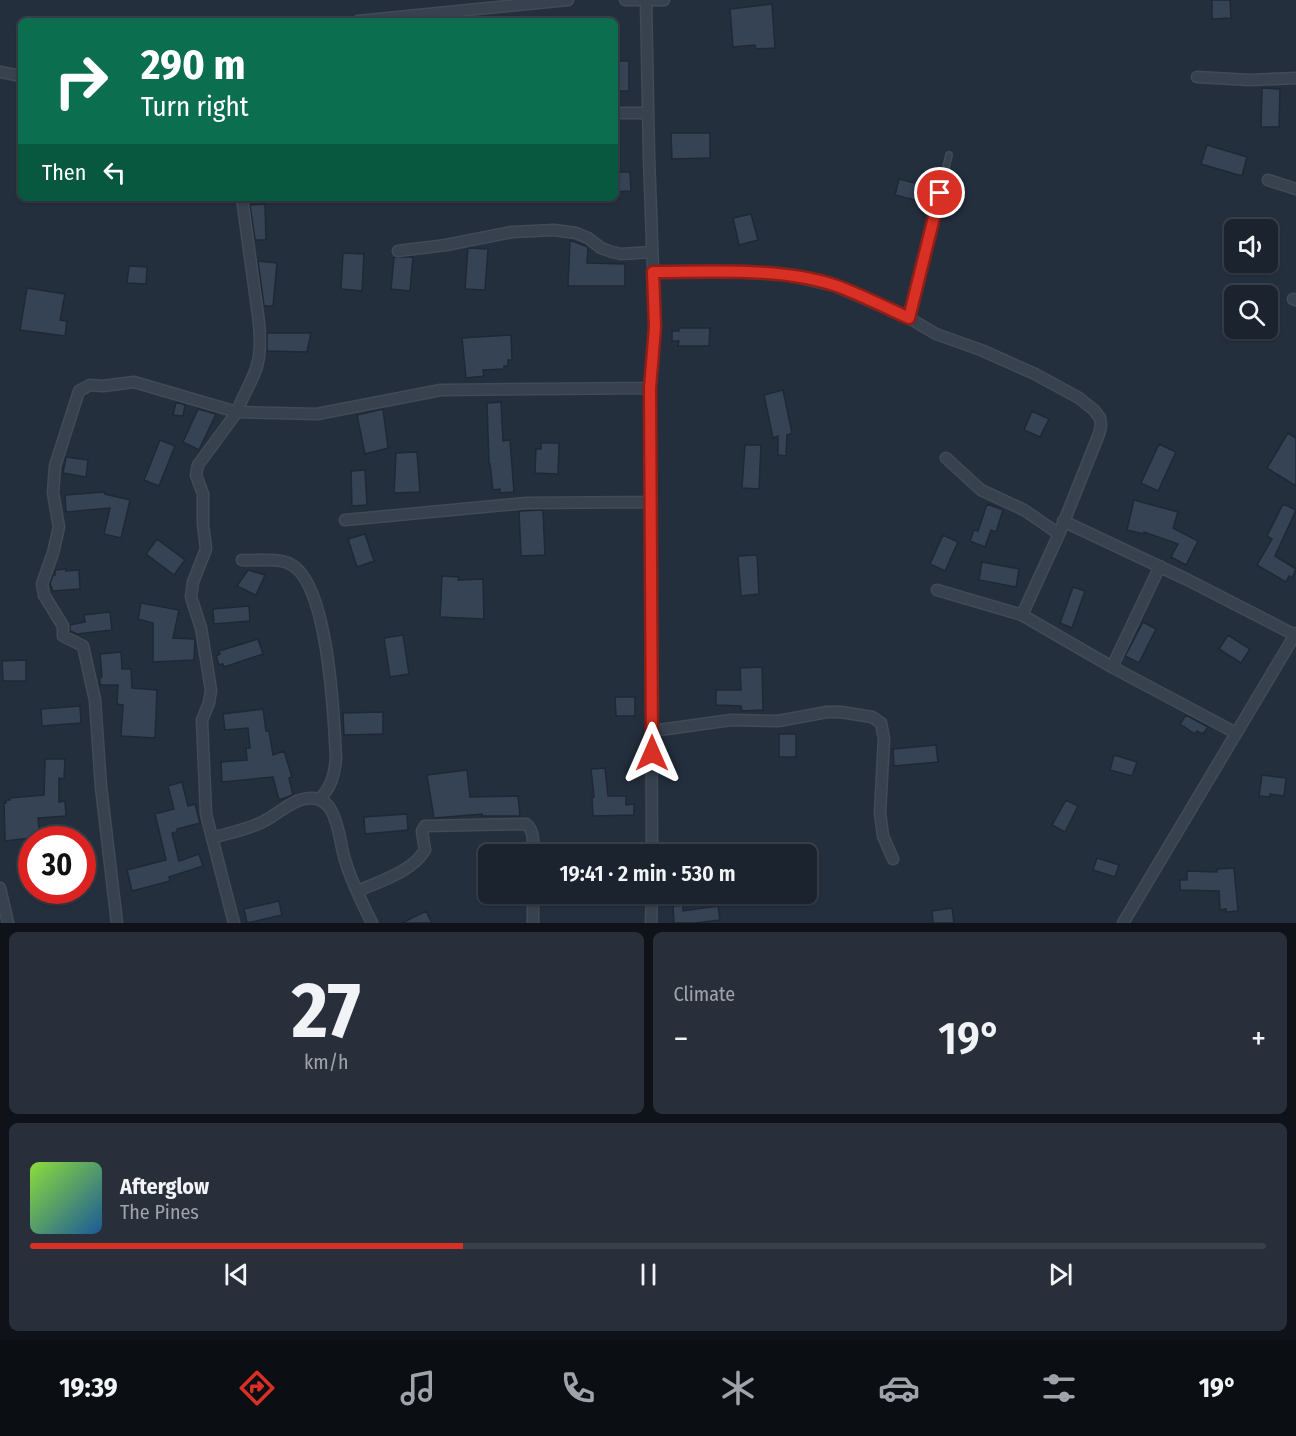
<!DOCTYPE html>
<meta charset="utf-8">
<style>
:root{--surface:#1b232e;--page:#282f3a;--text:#f1f3f6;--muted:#a0a4aa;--line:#39404a;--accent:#d93025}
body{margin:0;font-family:"Fira Sans Condensed",sans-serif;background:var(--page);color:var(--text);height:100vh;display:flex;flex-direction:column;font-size:22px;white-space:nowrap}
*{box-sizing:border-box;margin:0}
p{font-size:20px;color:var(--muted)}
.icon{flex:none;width:33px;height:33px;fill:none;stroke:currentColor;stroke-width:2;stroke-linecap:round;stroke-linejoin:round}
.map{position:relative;height:923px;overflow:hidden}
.side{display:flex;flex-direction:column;gap:9px;padding:9px;background:#0f1319;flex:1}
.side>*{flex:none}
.top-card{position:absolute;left:18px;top:18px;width:600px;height:183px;border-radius:9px;box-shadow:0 2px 4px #0004,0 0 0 2px var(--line);background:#0b6e4f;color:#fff;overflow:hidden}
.tools{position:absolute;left:1224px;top:219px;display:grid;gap:12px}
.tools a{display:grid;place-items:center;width:54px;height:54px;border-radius:9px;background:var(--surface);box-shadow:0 2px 4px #0004,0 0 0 2px var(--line);font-size:30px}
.speed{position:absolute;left:18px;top:826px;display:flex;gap:12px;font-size:30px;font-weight:700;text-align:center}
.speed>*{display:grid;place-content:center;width:78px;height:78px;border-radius:50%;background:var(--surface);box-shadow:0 2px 4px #0004,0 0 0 2px var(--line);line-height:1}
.speed .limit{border:9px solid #d22;background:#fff;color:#111}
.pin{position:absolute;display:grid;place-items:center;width:51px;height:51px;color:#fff;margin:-26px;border:3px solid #fff;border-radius:50%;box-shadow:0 2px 6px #0007}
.me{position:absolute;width:66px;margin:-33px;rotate:0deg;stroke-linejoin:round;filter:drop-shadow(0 0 4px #0008)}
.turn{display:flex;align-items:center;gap:21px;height:126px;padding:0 24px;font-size:27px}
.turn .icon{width:78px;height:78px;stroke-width:2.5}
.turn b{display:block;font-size:42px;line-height:51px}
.then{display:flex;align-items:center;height:57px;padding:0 24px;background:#0003;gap:12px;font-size:22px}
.big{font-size:45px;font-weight:600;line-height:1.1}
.side .card{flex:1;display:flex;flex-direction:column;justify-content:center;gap:9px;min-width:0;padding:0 21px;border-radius:9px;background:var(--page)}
.side .dial{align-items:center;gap:0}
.dial b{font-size:78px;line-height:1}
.song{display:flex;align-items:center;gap:18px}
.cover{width:72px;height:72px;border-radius:9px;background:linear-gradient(135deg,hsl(90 70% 55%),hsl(210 70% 35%))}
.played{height:6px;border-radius:3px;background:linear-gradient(90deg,var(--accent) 35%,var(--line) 35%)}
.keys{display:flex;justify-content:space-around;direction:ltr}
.heat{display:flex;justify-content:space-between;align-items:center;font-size:33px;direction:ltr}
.side .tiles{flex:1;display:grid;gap:9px;grid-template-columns:1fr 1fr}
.card:last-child{grid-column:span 2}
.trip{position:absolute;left:478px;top:844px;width:339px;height:60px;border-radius:9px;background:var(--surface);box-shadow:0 2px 4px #0004,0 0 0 2px var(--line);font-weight:600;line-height:60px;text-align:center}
.dock{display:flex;height:96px;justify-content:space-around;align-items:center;background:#0b0e12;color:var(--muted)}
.dock .icon{width:42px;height:42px}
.dock .active{color:var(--accent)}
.dock b{font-size:27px;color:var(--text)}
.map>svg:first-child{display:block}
.building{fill:#364354;stroke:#1f2835;stroke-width:1.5}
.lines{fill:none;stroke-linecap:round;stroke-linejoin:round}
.lane-casing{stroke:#414a57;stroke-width:8}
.street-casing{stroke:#414a57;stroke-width:13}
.lane{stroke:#38414e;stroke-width:5}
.street{stroke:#38414e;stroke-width:10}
.route-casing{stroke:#8d1f18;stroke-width:15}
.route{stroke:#d93025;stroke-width:10}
</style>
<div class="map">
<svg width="1296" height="923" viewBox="0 0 1296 923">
<rect width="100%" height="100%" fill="#242f3e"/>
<!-- building -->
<path class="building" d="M1212 0H1230L1231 18 1212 19Z
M772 4 775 48 756 49 755 45 733 47 730 9Z
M618 61H629V91H618Z
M1262 88 1280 89 1279 127H1261Z
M671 133H710V158L672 159Z
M1207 145 1247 157 1242 176 1201 164Z
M615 172H630L631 191 615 192Z
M899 179 931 187 927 203 895 195Z
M265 204 266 240H255L250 205Z
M751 214 758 240 739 245 733 218Z
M570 240 588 247 587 263 625 264V286H568Z
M468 248 488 249 485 290 465 289Z
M343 253 364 254 362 291 341 289Z
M394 257H413L410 291 391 289Z
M258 261 277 263 273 306H264Z
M129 266 147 267 146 284 127 283Z
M27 288 65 294 60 320 67 321 65 336 20 330Z
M679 328H710L709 346H678L679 341H672V331H679Z
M267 333H311L307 352 267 351Z
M511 335 512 360H508V366H504V369L483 370 484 376 466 378 462 338Z
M783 390 792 433 787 435 786 456 778 455V436L773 438 764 395Z
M176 402 185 405 183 416 173 415Z
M501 402 503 441 510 440 514 492 500 493V489L493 490 490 464H489L487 403Z
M198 409 216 414 199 450 183 442Z
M383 409 388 448 365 454 357 415Z
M1032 411 1049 419 1040 437 1024 430Z
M1288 433 1296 438V486L1267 468Z
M160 440 175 446 159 486 144 480Z
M541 443H559L558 474 535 473 536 449H541Z
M1159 444 1176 452 1158 491 1141 483Z
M745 445H761L759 489 742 488Z
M417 452 420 492 394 493 396 453Z
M66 457 88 460 86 477 63 473Z
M365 470 367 505 352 506 351 471Z
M104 492 105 494 130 500 121 538 104 534 110 508 66 512 65 495Z
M1134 500 1178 512 1173 528 1198 541 1186 565 1171 557 1178 544 1144 532V534L1127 530Z
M987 504 1003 510 996 532 991 530 985 547 970 541 974 530 978 531Z
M1283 504 1296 510 1275 556 1296 569 1292 578 1289 576 1286 582 1257 565 1272 539 1267 536Z
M543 510 545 555 521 556 519 511Z
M365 534 374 561 357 567 348 539Z
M943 535 958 542 945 571 930 564Z
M157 539 185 560 174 575 146 554Z
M757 555 759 594 741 596 738 556Z
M982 562 1019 569 1016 587 979 580Z
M66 569V571L79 570 80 589 53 591 50 584 53 575H55V570Z
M248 570 265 575 256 595 237 586Z
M442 576 459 577 458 580 483 579 484 619 440 617Z
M1073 587 1085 591 1072 628 1060 623Z
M141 603 179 610 173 638 195 639 194 660 153 662V623L138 619Z
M249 606 250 621 214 624 213 609Z
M110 612 112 630 77 634 70 631V625L85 622 84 615Z
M1143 622 1156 629 1139 663 1125 656Z
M403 635 409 674 390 677 384 638Z
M1228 635 1250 649 1241 663 1219 649Z
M258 639 263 654 224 667 223 664 219 665 216 656 220 654 219 651Z
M121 652 122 669H131L132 688 157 690 155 738 121 736 123 705 117 704 118 685H100V677H102L100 654Z
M26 660V681H3L2 661Z
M762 667 763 710 742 711 741 706 716 705V690H741L740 668Z
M615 697H635V716H616Z
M80 706 81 723 42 726 41 709Z
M263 709 266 731H269L273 755 284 751 292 777 289 778 293 795 279 800 273 777 222 782 221 762 247 760 246 748H250L248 728 225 730 223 714Z
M383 712V734L344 735 343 713Z
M1186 715 1208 727 1203 734 1197 731 1195 734 1180 724Z
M779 734H796V757H779Z
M936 745 938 762 894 766 893 749Z
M1114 755 1137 762 1132 776 1110 770Z
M45 759H65L64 779 59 778V802L65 801 66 816 38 818 40 837 5 841 4 803H6V800H10V798L44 795Z
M605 768 608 796H626V805L634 804V815L593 816 592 797H594L591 769Z
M467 770 470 797 518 796 520 816H482V814L434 818 427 775Z
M1262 775 1286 778 1284 796 1270 794V797L1259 796Z
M182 782 188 806 195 804 200 823 177 829V832L172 833 179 861 199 854 203 866 169 877 170 881 132 891 127 870 166 860 155 814 174 809 168 786Z
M1066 800 1078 806 1065 832 1052 825Z
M407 814 408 830 365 834 364 817Z
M1097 858 1119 865 1115 877 1093 870Z
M1234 868 1238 911 1226 912V909L1220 910 1219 891 1180 890V880H1187V871L1217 872V869Z
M279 901 282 915 247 923 244 909Z
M683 905V911L718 906 720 920 695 923H674L673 906Z
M952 908 954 923H933L932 911Z
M426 911 432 923H402Z"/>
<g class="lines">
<defs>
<path id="lane" d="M909 318 949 155"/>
<path id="street" d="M625 0H664
M646 0 649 156 655 327 650 388 652 855
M358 21 568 0
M0 72 21 76
M1197 77 1250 80 1296 78
M615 113H648
M1268 180 1296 189
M398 251 446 245 512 232 554 230 576 233 588 238 601 248 612 252 621 254 652 252
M653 272H732L783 274 835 286 909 318 936 334 981 350 1035 374 1079 398 1094 410 1100 418 1101 425 1099 434 1059 534 1022 615
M1293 299 1296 300
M946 458 981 490 1024 510 1059 534
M345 520 527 503 651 502
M1063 521 1188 580 1295 635
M242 560C257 561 279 557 292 565 329 587 334 718 336 759 334 777 331 787 319 800
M937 590 1022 615 1112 667 1236 733
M1112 667 1160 566
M652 731 731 720 778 721 827 712H841L872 717 881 723 884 739 880 813 883 836 893 859
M212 838C228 833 245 830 260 823 275 817 288 802 304 799 339 791 338 839 345 860 351 881 362 903 372 923
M0 888 8 923
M358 891C380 881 412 872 425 850L422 831 425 826 526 824C535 831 533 844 533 855
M117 923 101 787 95 700 83 646 63 636V626L44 595 42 584 53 553 59 527 53 493 55 466 79 391 90 385 103 386 134 382 237 412C243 393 257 376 259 356 262 333 257 309 254 286 250 257 246 227 242 198
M234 923 206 814 202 720 209 703 211 690 201 628 191 597 193 582 206 549 203 524V494L196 475 198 465 237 412 317 414 441 390 650 388
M533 923V894
M651 923 652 894
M1123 923 1296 633"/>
</defs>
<!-- lane casing -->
<use href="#lane" class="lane-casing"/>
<!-- street casing -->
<use href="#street" class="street-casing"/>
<!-- lane -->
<use href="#lane" class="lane"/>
<!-- street -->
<use href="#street" class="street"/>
</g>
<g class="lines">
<defs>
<path id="route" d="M652 753 650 388 655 327 653 272C709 272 784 267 837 286 861 295 885 307 909 318L940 193"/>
</defs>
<!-- route casing -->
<use href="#route" class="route-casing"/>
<!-- route -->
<use href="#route" class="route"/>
</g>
</svg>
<div class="tools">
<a><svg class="icon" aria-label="sound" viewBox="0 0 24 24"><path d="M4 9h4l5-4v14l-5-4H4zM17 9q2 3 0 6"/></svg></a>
<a><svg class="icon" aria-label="search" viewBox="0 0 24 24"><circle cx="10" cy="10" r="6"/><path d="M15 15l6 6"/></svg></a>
</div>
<div class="speed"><div class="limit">30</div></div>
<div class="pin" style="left:940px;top:193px;background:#d93025"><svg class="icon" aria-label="arrive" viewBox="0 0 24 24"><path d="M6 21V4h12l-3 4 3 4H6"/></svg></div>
<svg class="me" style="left:652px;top:753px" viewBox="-20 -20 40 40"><path d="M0-17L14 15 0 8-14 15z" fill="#d93025" stroke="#fff" stroke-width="4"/></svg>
<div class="trip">19:41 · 2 min · 530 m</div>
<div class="top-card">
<div class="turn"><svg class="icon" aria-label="right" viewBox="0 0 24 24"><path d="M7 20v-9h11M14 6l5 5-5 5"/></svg><div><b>290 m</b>Turn right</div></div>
<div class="then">Then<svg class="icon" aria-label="left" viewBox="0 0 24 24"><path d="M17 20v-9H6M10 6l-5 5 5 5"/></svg></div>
</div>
</div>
<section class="side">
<div class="tiles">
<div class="card dial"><b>27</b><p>km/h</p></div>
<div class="card"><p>Climate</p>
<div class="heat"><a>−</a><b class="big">19°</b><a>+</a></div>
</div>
<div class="card">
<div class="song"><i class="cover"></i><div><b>Afterglow</b><p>The Pines</p></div></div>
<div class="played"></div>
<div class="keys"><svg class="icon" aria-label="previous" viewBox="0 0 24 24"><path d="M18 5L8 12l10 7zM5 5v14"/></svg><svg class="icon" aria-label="pause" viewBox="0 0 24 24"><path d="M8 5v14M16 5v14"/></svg><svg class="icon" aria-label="next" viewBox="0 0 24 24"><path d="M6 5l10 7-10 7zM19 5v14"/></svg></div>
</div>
</div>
</section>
<nav class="dock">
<b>19:39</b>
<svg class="icon active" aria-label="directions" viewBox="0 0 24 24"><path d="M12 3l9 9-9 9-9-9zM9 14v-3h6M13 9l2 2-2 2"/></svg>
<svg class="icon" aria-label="music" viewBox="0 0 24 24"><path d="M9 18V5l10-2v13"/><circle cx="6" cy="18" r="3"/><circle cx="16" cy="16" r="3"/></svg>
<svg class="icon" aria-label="phone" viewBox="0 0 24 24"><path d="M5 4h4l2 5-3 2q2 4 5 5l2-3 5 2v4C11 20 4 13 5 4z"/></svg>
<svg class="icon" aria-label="climate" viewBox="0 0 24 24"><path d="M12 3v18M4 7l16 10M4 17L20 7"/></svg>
<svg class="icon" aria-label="car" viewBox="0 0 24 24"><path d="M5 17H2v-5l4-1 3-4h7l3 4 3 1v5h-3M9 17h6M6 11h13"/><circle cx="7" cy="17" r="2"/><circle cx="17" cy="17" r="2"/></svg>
<svg class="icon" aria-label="filters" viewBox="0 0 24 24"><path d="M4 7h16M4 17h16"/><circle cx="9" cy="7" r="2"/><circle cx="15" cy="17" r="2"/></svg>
<b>19°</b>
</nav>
